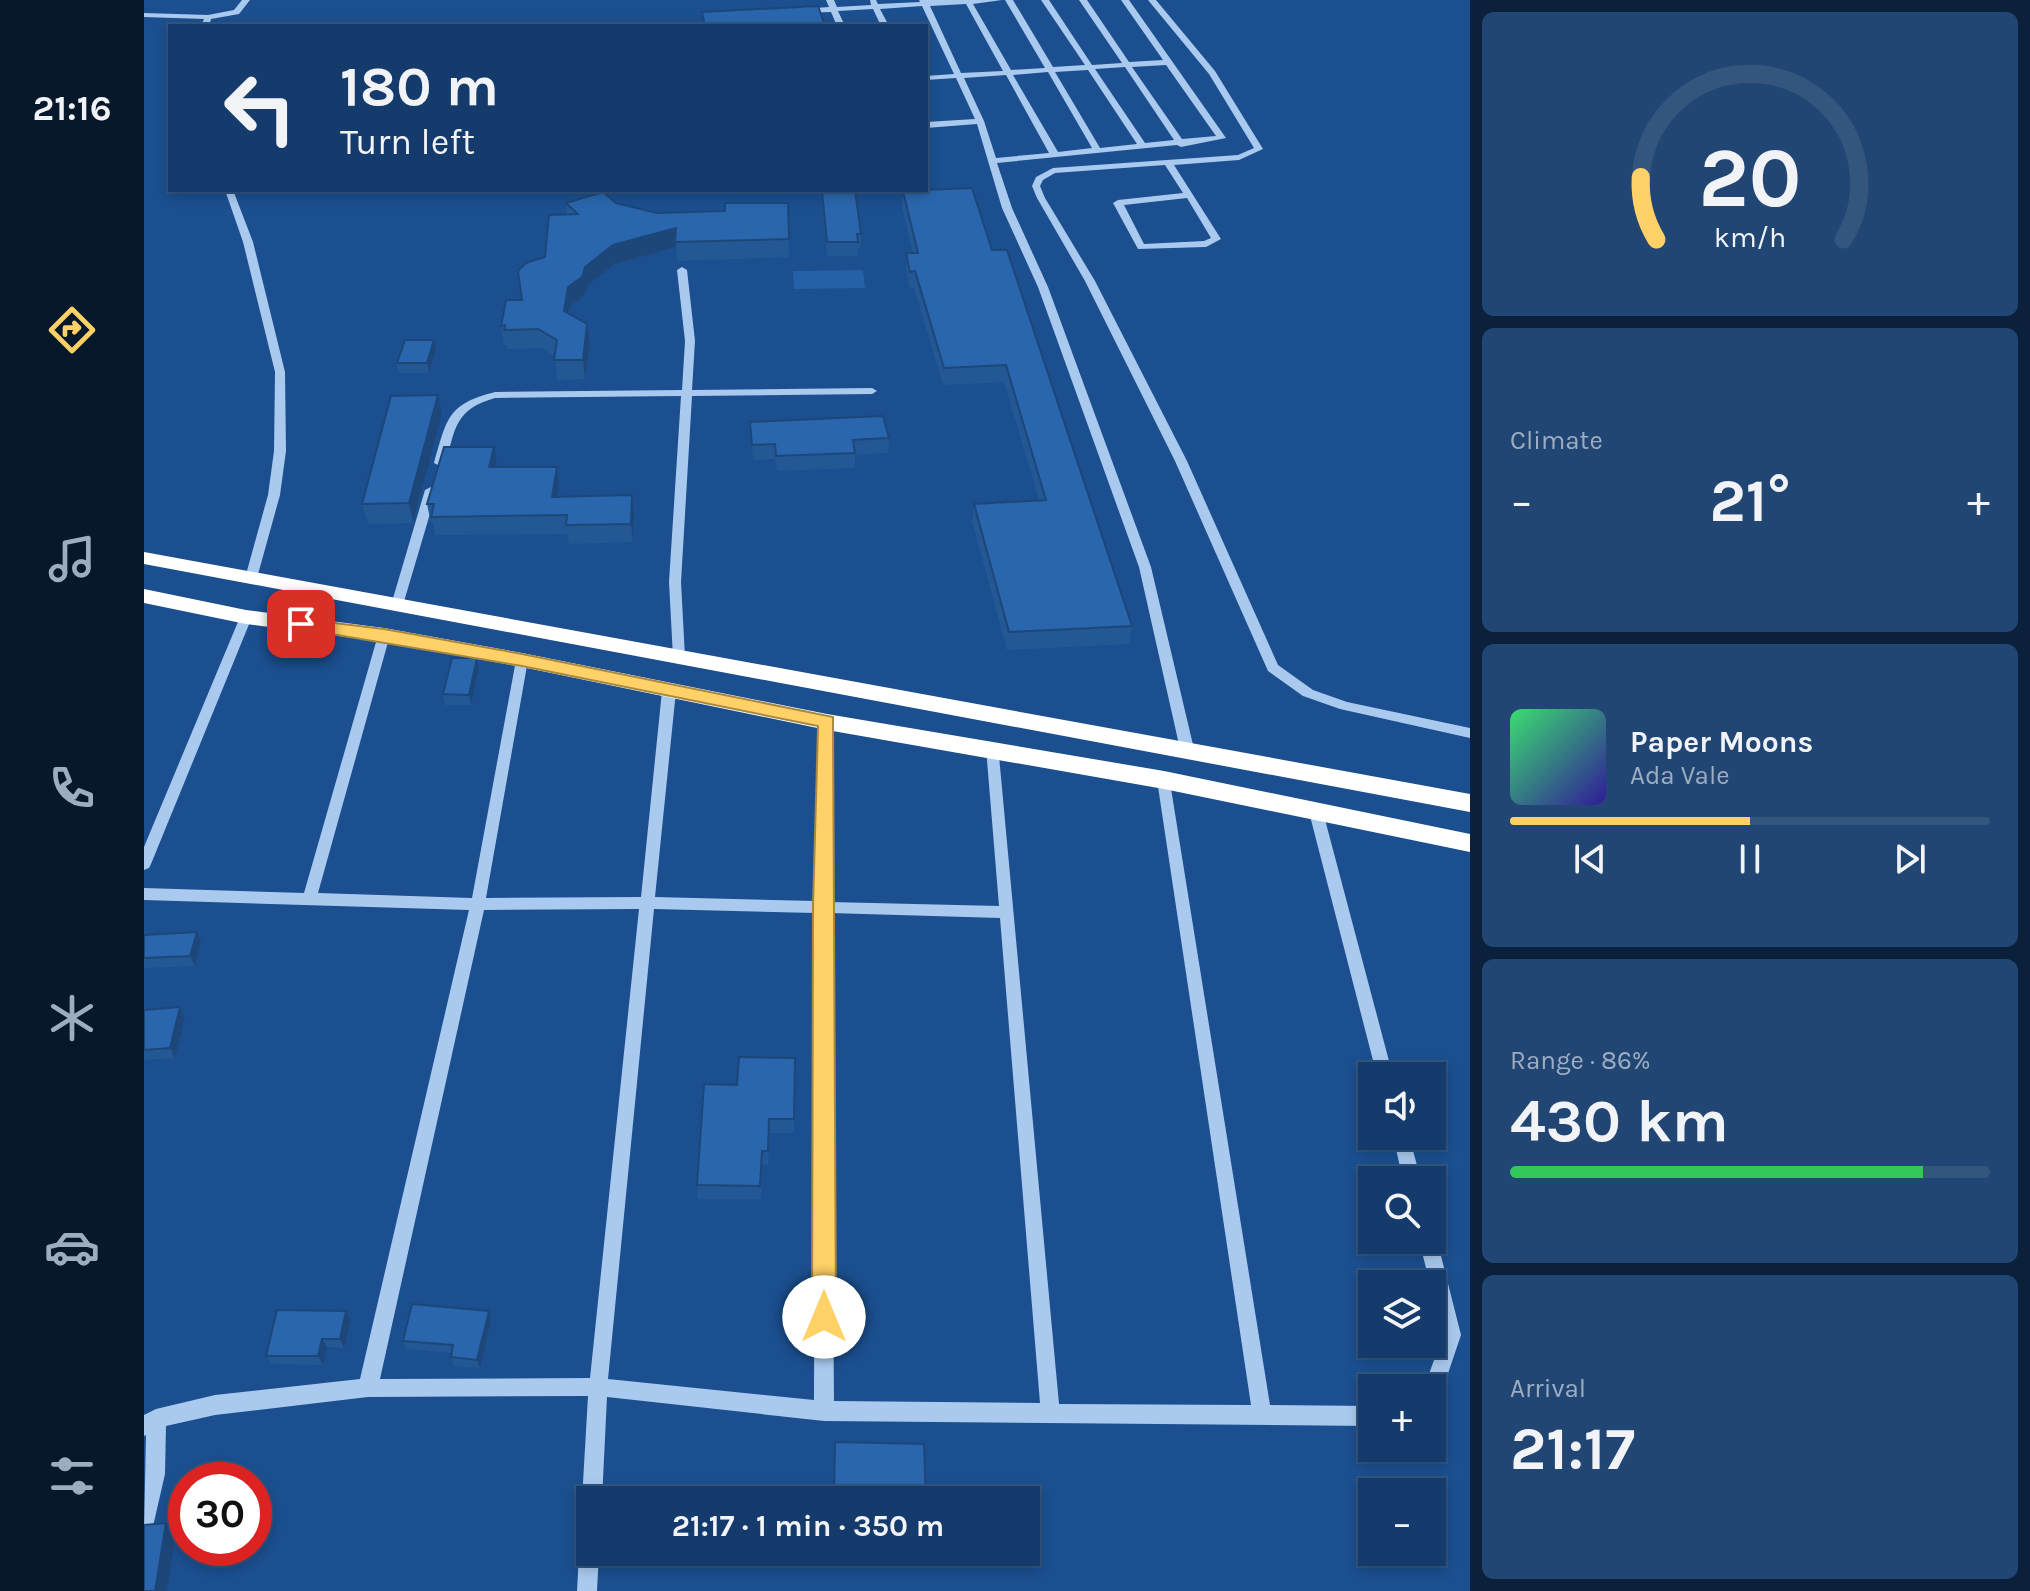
<!DOCTYPE html>
<meta charset="utf-8">
<style>
:root{--surface:#143b6b;--page:#214673;--text:#f1f3f6;--muted:#9dadc1;--line:#33557e;--accent:#ffd166}
body{margin:0;font-family:Karla,sans-serif;background:var(--page);color:var(--text);height:100vh;display:flex;flex-direction:column;font-size:30px;white-space:nowrap}
*{box-sizing:border-box;margin:0}
p{font-size:26px;color:var(--muted)}
.icon{flex:none;width:44px;height:44px;fill:none;stroke:currentColor;stroke-width:2;stroke-linecap:round;stroke-linejoin:round}
.map{position:relative;flex:1;overflow:hidden}
.details{display:flex;flex-direction:column;gap:12px;padding:12px;background:#0b203b;width:560px}
.details>*{flex:none}
.hud{position:absolute;left:24px;top:24px;width:760px;height:168px;border-radius:0px;box-shadow:0 4px 12px #0003,0 0 0 2px var(--line);background:#143b6b;color:var(--text);overflow:hidden}
.buttons{position:absolute;left:1214px;top:1062px;display:grid;gap:16px}
.buttons a{display:grid;place-items:center;width:88px;height:88px;border-radius:0px;background:var(--surface);box-shadow:0 4px 12px #0003,0 0 0 2px var(--line);font-size:40px}
.speed{position:absolute;left:24px;top:1462px;display:flex;gap:16px;font-size:40px;font-weight:700;text-align:center}
.speed>*{display:grid;place-content:center;width:104px;height:104px;border-radius:50%;background:var(--surface);box-shadow:0 4px 12px #0003,0 0 0 2px var(--line);line-height:1}
.speed .limit{border:12px solid #d22;background:#fff;color:#111}
.pin{position:absolute;display:grid;place-items:center;width:68px;height:68px;color:#fff;margin:-34px;border-radius:16px;box-shadow:0 4px 12px #0006}
.me{position:absolute;width:88px;margin:-44px;rotate:0deg;stroke-linejoin:round;filter:drop-shadow(0 0 6px #0008)}
.turn{display:flex;align-items:center;gap:28px;height:168px;padding:0 40px;font-size:36px}
.turn .icon{width:104px;height:104px;stroke-width:2.5}
.turn b{display:block;font-size:56px;line-height:68px}
.big{font-size:60px;font-weight:700;line-height:1.1}
.details .card{flex:1;display:flex;flex-direction:column;justify-content:center;gap:12px;min-width:0;padding:0 28px;border-radius:12px;background:var(--page)}
.details .dial{align-items:center;gap:0}
.dial svg{height:208px;overflow:visible;fill:none;stroke:var(--line);stroke-width:7;stroke-linecap:round;text-anchor:middle}
.dial text{fill:var(--text);stroke:none}
.song{display:flex;align-items:center;gap:24px}
.cover{width:96px;height:96px;border-radius:12px;background:linear-gradient(135deg,hsl(140 70% 55%),hsl(250 70% 35%))}
.played{height:8px;border-radius:4px;background:linear-gradient(90deg,var(--accent) 50%,var(--line) 50%)}
.keys{display:flex;justify-content:space-around;direction:ltr}
.heat{display:flex;justify-content:space-between;align-items:center;font-size:44px;direction:ltr}
.charge{height:12px;border-radius:6px;background:linear-gradient(90deg,#34c759 86%,var(--line) 0)}
.trip{position:absolute;left:432px;top:1486px;width:464px;height:80px;border-radius:0px;background:var(--surface);box-shadow:0 4px 12px #0003,0 0 0 2px var(--line);font-weight:700;line-height:80px;text-align:center}
main{display:flex;flex:1;min-height:0}
.dock{display:flex;flex-direction:column;width:144px;justify-content:space-around;align-items:center;background:#08182b;color:var(--muted)}
.dock .icon{width:56px;height:56px}
.dock .selected{color:var(--accent)}
.dock b{font-size:36px;color:var(--text)}
.map>svg:first-child{display:block}
.green{fill:#2461a8}
.lines{fill:none;stroke-linecap:round;stroke-linejoin:round}
.minor{fill:#a9c9ee;fill-rule:evenodd}
.highway{fill:#fff;fill-rule:evenodd}
.wall{fill:#245895}
.shaded-wall{fill:#1d4779}
.building{fill:#2a66ad;stroke:#1d4779;stroke-width:2}
.route{fill:#ffd166;stroke:#a68842;stroke-width:2}
</style>
<main>
<nav class="dock">
<b>21:16</b>
<svg class="icon selected" aria-label="directions" viewBox="0 0 24 24"><path d="M12 3l9 9-9 9-9-9zM9 14v-3h6M13 9l2 2-2 2"/></svg>
<svg class="icon" aria-label="music" viewBox="0 0 24 24"><path d="M9 18V5l10-2v13"/><circle cx="6" cy="18" r="3"/><circle cx="16" cy="16" r="3"/></svg>
<svg class="icon" aria-label="phone" viewBox="0 0 24 24"><path d="M5 4h4l2 5-3 2q2 4 5 5l2-3 5 2v4C11 20 4 13 5 4z"/></svg>
<svg class="icon" aria-label="climate" viewBox="0 0 24 24"><path d="M12 3v18M4 7l16 10M4 17L20 7"/></svg>
<svg class="icon" aria-label="car" viewBox="0 0 24 24"><path d="M5 17H2v-5l4-1 3-4h7l3 4 3 1v5h-3M9 17h6M6 11h13"/><circle cx="7" cy="17" r="2"/><circle cx="17" cy="17" r="2"/></svg>
<svg class="icon" aria-label="filters" viewBox="0 0 24 24"><path d="M4 7h16M4 17h16"/><circle cx="9" cy="7" r="2"/><circle cx="15" cy="17" r="2"/></svg>
</nav>
<div class="map">
<svg width="1326" height="1591" viewBox="0 0 1326 1591">
<rect width="100%" height="100%" fill="#1b4f8f"/>
<!-- green -->
<path class="green" d="M719 270 721 288 650 289 649 271Z"/>
<g class="lines">
<!-- minor -->
<path class="minor" d="M98 0H106L95 14 67 19 65 26H57L60 19 0 17V13L64 15 90 10Z
M682 0H690L693 7 727 5 726 0H732L734 4 776 2 775 0H858L829 4 867 70 901 68 861 0H869L909 67 941 65 897 0H905L948 65 978 63 935 0H943L985 62 1019 60 977 0H985L1082 138 1037 147 1033 145 853 163 868 208 904 287 1007 567 1050 749 1048 752 1043 754 1036 749 995 567 894 287 858 208 833 124 782 128V122L831 119 812 78 782 80V76L810 74 778 6 736 9 745 26H737L729 9 694 11 701 26H693L687 12 657 13 653 11 657 9 685 7ZM822 4 859 71 817 73 786 6ZM1022 65 1072 136 1038 139 988 67ZM981 67 1030 140 1001 143 951 69ZM944 70 993 144 956 148 911 72ZM904 72 948 148 914 152 869 75ZM862 75 905 153 852 158 840 121 820 78Z
M1004 0H1012L1071 71 1119 149 1095 160 1030 165 1077 239 1062 247 994 249 969 203 974 200 1039 193 1021 165 911 173 899 180 896 186 901 198 951 281 1043 461 1134 665 1169 690 1203 702 1326 728V738L1196 709 1159 696 1124 671 1031 461 941 281 893 198 888 186 892 177 909 168 1094 155 1110 148 1065 74ZM1043 198 1067 238 1060 241 1000 244 980 205Z
M81 190H89L109 242 141 372 142 451 136 495 113 578 107 582 101 578 124 495 130 451 131 372 99 242Z
M538 267 543 270 551 341 548 390 728 388 733 391 728 394 548 396 537 582 541 657 535 661 529 657 525 582 537 396 351 398C312 409 311 427 302 463L296 466 290 463C303 419 303 404 351 392L538 390 541 341 533 270Z
M287 487 293 490 259 605 257 608H249L247 605 281 490Z
M102 613 108 617 7 864 5 868 0 870V847L96 617Z
M240 631 246 635 174 893 328 898 372 660 378 656 384 660 342 898 497 897 518 691 525 687 532 691 511 897 671 901 676 722 683 717 690 722 686 902 855 906 842 748 849 743 854 745 915 1404 1107 1405 1013 780 1020 775 1025 776 1126 1405 1228 1406V1426L680 1421 463 1397 458 1500H446V1509L441 1507 438 1500 444 1396 224 1397 71 1415 22 1426 21 1474 10 1522 7 1529 0 1532 2 1435 0 1436V1415L12 1409 71 1395 216 1379 325 910 0 900V888L160 893 234 635ZM495 909 446 1378 236 1379 340 910ZM510 909 671 913 670 1400 464 1379ZM686 913 856 918 896 1403 690 1401Z
M1172 807 1179 812 1249 1076H1233L1165 812Z
M1249 1136H1265L1277 1180H1259Z
M1288 1233 1293 1240 1317 1335 1295 1400 1288 1402V1388H1280L1299 1335 1288 1284H1286L1275 1240H1288Z
M446 1527V1552H455L453 1591H433L436 1537 439 1530Z"/>
<!-- highway -->
<path class="highway" d="M0 552 1326 794V812L0 564Z
M0 589 102 610 240 628 378 653 683 714 1020 771 1326 834V852L1020 789 683 730 378 667 240 642 102 624 0 603Z"/>
</g>
<!-- wall -->
<path class="wall" d="M678 191 717 234 716 248H714L713 256H683L678 205Z
M759 191 848 250 988 626 985 644 863 650 828 521 830 504 895 500 860 382 799 385 770 288H766L762 270V253H769L758 207Z
M422 203H472L513 213 581 211 644 203 645 257 533 261 532 247 471 264 444 285 440 296 426 306 425 314 443 324 446 343 441 379 413 380 411 356 397 348 363 349V345H360L357 326 378 300 401 257 423 214Z
M290 340 292 349 285 373H255L253 363Z
M298 414 269 523 224 524 218 504Z
M606 422 745 438 744 453 711 455V468L633 471 631 459 609 460Z
M353 465 352 467H413L415 485 414 497 488 495 490 514 489 542 425 544 423 534 291 535 289 522 287 523 283 504Z
M333 658 335 668 327 705H301L299 694Z
M0 935 57 942 51 966 0 968Z
M36 1007 41 1017 31 1058 0 1060V1010Z
M651 1058 650 1133H626L624 1165 618 1164 617 1199H554L553 1185 593 1085Z
M202 1311 207 1320 200 1348 183 1347 179 1365 127 1364 122 1356Z
M347 1320 336 1368 310 1366 307 1357 308 1353 262 1349 259 1341Z
M689 1552H768L767 1557 689 1554Z"/>
<!-- shaded-wall -->
<path class="shaded-wall" d="M532 228V247L471 264 444 285 440 296 426 306 423 330 420 311 424 287 441 267 469 245Z
M443 324 446 343 441 379 439 360Z
M290 340 292 349 285 373 283 363Z
M294 395 298 414 269 523 265 503Z
M350 447 353 465 349 486 345 467Z
M413 467 415 485 411 516 408 497Z
M488 495 490 514 489 542 487 524Z
M333 658 335 668 327 705 325 695Z
M53 932 57 942 51 966 46 956Z
M36 1007 41 1017 31 1058 26 1048Z
M202 1311 207 1320 200 1348 196 1339Z
M345 1311 347 1320 336 1368 333 1360Z
M178 1339 183 1347 179 1365 174 1356Z
M22 1523 32 1533 23 1591H11Z"/>
<!-- building -->
<path class="building" d="M674 6 681 26H561L558 12Z
M828 188 848 250H863L988 626 865 632 830 504 902 500 862 365 800 368 771 271 766 272 762 253H774L759 191Z
M689 190H711L717 234H713L714 242H683L678 191Z
M459 192 472 203 513 213 581 211V203H644L645 239 531 242 532 228 469 245 441 267 438 277 424 287 420 311 443 324 439 360H410L413 340 394 329 360 330 361 325 357 326 362 300H378L374 271 382 263 401 257 405 215 434 214 422 203Z
M261 340H290L283 363H253Z
M294 395 265 503 218 504 247 396Z
M739 416 745 438 709 440 711 453 632 456 631 444 608 445 606 422Z
M300 447H350L345 467H413L408 497 488 495 487 524 422 525 423 515 287 517 290 504H283Z
M308 658H333L325 695 299 694Z
M53 932 46 956 0 958V935Z
M36 1007 26 1048 0 1050V1010Z
M595 1057 651 1058 650 1119H625L624 1151H618L616 1186 553 1185 560 1084 593 1085Z
M268 1304 345 1311 333 1360 307 1357 309 1345 259 1341Z
M133 1310 202 1311 196 1339H178L174 1356H122Z
M691 1442 780 1444 782 1500H690Z
M22 1523 11 1591H0V1525Z"/>
<!-- route -->
<path class="route" d="M157 619 240 629 378 654 689 717 692 1317 688 1325 680 1328 671 1325 668 1317 669 907 674 726 378 666 151 628V621Z"/>
</svg>
<div class="buttons">
<a><svg class="icon" aria-label="sound" viewBox="0 0 24 24"><path d="M4 9h4l5-4v14l-5-4H4zM17 9q2 3 0 6"/></svg></a>
<a><svg class="icon" aria-label="search" viewBox="0 0 24 24"><circle cx="10" cy="10" r="6"/><path d="M15 15l6 6"/></svg></a>
<a><svg class="icon" aria-label="layers" viewBox="0 0 24 24"><path d="M12 4l9 5-9 5-9-5zM3 14l9 5 9-5"/></svg></a>
<a>+</a>
<a>−</a>
</div>
<div class="speed"><div class="limit">30</div></div>
<div class="pin" style="left:157px;top:624px;background:#d93025"><svg class="icon" aria-label="arrive" viewBox="0 0 24 24"><path d="M6 21V4h12l-3 4 3 4H6"/></svg></div>
<svg class="me" style="left:680px;top:1317px" viewBox="-20 -20 40 40"><circle r="19" fill="#fff"/><path d="M0-13L10 11 0 6-10 11z" fill="#ffd166"/></svg>
<div class="trip">21:17 · 1 min · 350 m</div>
<div class="hud">
<div class="turn"><svg class="icon" aria-label="left" viewBox="0 0 24 24"><path d="M17 20v-9H6M10 6l-5 5 5 5"/></svg><div><b>180 m</b>Turn left</div></div>
</div>
</div>
<section class="details">
<div class="card dial"><svg viewBox="0 0 100 80">
<path d="M14 69A42 42 0 1 1 86 69"/>
<path d="M14 69A42 42 0 0 1 8 45" stroke="#ffd166"/>
<text x="50" y="56" font-size="32" font-weight="700">20</text>
<text x="50" y="72" font-size="11">km/h</text>
</svg></div>
<div class="card"><p>Climate</p>
<div class="heat"><a>−</a><b class="big">21°</b><a>+</a></div>
</div>
<div class="card">
<div class="song"><i class="cover"></i><div><b>Paper Moons</b><p>Ada Vale</p></div></div>
<div class="played"></div>
<div class="keys"><svg class="icon" aria-label="previous" viewBox="0 0 24 24"><path d="M18 5L8 12l10 7zM5 5v14"/></svg><svg class="icon" aria-label="pause" viewBox="0 0 24 24"><path d="M8 5v14M16 5v14"/></svg><svg class="icon" aria-label="next" viewBox="0 0 24 24"><path d="M6 5l10 7-10 7zM19 5v14"/></svg></div>
</div>
<div class="card"><p>Range · 86%</p><b class="big">430 km</b><div class="charge"></div></div>
<div class="card"><p>Arrival</p><b class="big">21:17</b></div>
</section>
</main>
